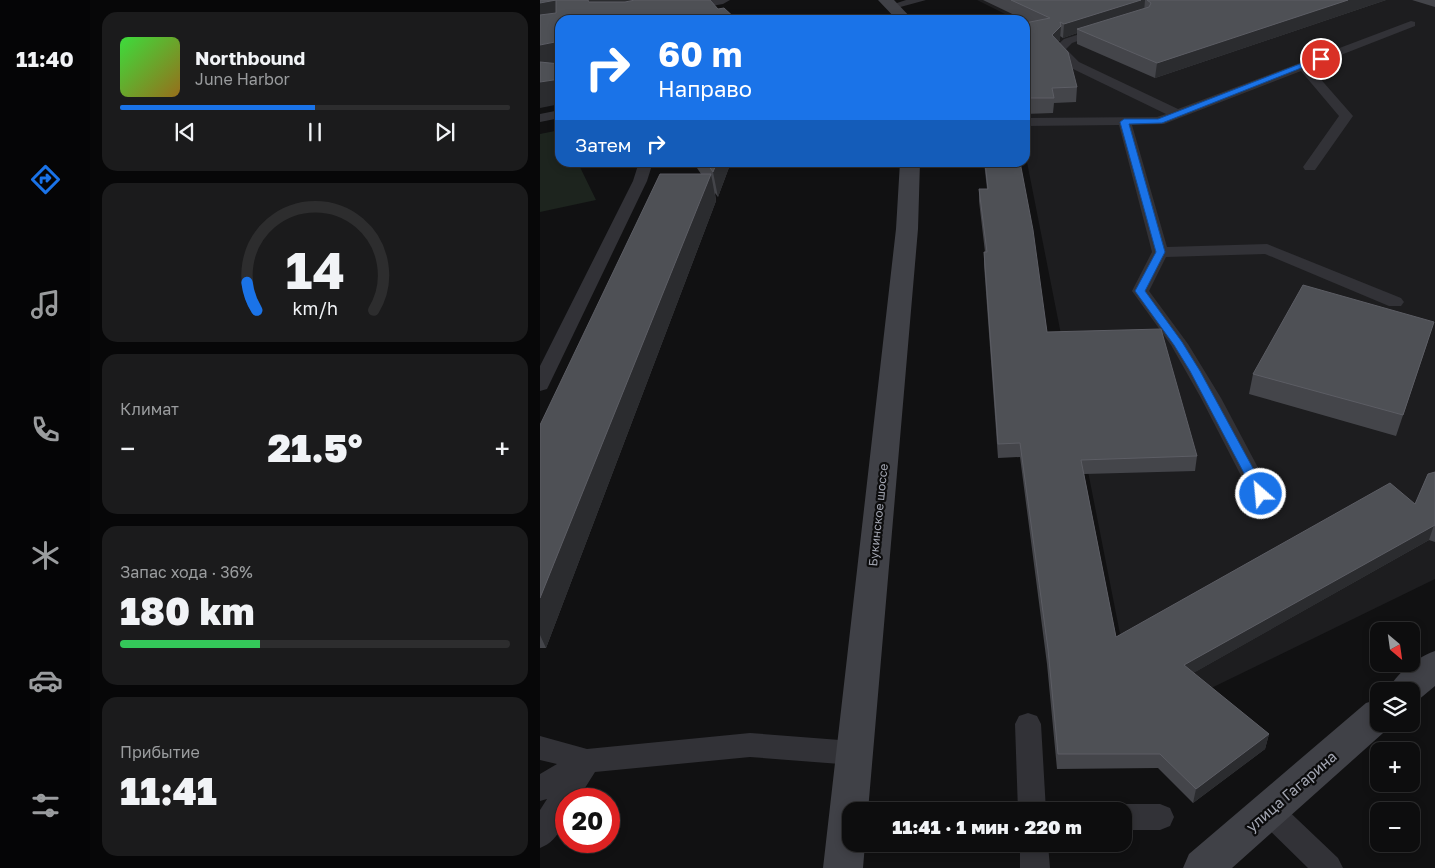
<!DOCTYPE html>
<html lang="ru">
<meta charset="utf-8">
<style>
:root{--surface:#0d0d0e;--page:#1b1b1c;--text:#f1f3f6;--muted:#9a9c9e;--line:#2d2d2e;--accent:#1a73e8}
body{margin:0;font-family:"Golos Text",sans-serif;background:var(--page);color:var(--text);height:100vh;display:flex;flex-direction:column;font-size:19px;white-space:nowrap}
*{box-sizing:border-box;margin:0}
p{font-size:16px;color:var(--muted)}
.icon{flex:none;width:28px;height:28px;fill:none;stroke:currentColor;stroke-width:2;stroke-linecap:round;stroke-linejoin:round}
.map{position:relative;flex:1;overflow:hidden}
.sheet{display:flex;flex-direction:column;gap:12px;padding:12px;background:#070708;width:450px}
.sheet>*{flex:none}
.hud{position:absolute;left:15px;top:15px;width:475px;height:152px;border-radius:15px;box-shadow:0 2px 8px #0003,0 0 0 1px var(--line);background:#1a73e8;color:#fff;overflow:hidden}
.needle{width:32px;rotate:151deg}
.fabs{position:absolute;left:830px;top:622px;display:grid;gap:10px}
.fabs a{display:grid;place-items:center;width:50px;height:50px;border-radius:10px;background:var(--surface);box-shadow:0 2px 8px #0003,0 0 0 1px var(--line);font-size:25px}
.speed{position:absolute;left:15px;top:788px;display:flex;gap:10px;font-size:25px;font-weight:700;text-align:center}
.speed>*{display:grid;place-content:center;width:65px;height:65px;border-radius:50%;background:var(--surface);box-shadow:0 2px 8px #0003,0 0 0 1px var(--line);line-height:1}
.speed .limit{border:8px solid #d22;background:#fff;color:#111}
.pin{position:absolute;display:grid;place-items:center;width:42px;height:42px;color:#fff;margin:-21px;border:2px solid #fff;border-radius:50%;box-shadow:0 1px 5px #0007}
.me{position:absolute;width:55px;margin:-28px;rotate:333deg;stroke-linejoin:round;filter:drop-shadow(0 0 4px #0008)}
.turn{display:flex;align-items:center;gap:18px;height:105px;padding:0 20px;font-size:22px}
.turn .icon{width:65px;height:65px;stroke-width:2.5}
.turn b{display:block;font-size:35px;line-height:42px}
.then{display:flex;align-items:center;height:48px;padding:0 20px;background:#0003;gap:10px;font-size:19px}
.big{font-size:38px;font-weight:800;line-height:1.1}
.sheet .card{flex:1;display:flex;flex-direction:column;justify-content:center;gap:8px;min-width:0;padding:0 18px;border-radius:15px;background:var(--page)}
.sheet .dial{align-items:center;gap:0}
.dial svg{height:130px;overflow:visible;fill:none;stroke:var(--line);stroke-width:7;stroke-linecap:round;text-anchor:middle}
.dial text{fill:var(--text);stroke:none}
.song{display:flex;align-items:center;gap:15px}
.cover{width:60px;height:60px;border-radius:8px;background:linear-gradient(135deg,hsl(120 70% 55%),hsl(40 70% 35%))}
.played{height:5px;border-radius:2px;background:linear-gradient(90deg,var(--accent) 50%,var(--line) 50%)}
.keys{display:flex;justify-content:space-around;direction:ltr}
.heat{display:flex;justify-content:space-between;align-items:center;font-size:28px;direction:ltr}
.charge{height:8px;border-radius:4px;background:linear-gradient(90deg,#34c759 36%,var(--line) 0)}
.trip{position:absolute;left:302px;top:802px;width:290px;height:50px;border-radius:15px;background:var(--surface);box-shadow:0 2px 8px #0003,0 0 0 1px var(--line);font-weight:800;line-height:50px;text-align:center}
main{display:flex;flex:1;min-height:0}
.tabs{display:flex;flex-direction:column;width:90px;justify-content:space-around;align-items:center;background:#050506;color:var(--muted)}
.tabs .icon{width:35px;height:35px}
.tabs .selected{color:var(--accent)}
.tabs b{font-size:22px;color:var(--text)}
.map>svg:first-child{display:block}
.built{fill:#1d1d1f}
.green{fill:#1d241e}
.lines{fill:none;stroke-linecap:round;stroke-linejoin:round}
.lane{fill:#323237;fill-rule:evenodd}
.street{fill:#323237;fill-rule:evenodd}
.secondary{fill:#404147;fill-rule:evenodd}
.wall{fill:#44454a}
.shaded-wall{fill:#2b2c2f}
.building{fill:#4e5055;stroke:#5c5d64}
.route{fill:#1a73e8;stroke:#114b97}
.labels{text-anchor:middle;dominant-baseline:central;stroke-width:4.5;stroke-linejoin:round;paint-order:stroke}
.street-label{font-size:12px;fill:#a3a6b2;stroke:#0c0c0d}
.near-street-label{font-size:15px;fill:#a3a6b2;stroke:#0c0c0d}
</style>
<main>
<nav class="tabs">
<b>11:40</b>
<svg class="icon selected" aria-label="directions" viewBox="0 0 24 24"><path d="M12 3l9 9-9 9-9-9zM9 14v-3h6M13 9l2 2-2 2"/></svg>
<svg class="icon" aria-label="music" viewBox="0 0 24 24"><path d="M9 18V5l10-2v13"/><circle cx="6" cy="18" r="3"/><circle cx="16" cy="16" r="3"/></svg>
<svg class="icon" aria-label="phone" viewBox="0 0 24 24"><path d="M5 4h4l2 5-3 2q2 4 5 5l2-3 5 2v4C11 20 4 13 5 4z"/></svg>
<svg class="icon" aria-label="climate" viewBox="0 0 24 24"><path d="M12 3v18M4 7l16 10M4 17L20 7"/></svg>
<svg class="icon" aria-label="car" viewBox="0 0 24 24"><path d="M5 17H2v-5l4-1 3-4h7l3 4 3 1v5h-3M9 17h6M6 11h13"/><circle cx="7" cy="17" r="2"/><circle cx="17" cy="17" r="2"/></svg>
<svg class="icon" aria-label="filters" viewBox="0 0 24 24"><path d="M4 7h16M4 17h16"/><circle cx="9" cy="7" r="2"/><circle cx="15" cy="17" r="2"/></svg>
</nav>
<section class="sheet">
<div class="card">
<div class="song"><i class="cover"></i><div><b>Northbound</b><p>June Harbor</p></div></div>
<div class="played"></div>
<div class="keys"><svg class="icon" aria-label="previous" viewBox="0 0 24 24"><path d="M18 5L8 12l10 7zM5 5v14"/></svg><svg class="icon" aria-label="pause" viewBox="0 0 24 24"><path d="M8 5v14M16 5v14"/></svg><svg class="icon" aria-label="next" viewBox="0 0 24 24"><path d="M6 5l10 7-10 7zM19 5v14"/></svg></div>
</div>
<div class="card dial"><svg viewBox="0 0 100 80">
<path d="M14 69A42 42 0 1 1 86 69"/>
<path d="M14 69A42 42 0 0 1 8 52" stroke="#1a73e8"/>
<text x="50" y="56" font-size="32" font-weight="700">14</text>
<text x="50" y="72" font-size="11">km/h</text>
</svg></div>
<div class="card"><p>Климат</p>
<div class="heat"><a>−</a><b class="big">21.5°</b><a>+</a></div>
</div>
<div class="card"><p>Запас хода · 36%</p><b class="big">180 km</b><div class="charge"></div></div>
<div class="card"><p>Прибытие</p><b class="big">11:41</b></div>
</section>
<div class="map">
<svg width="895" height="868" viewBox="0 0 895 868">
<rect width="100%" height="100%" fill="#111112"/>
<!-- built -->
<path class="built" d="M437 0H895V579L661 693 584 654 485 152V50L520 41 485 24V20H477Z"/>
<!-- green -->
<path class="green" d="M20 130V162L38 163 56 200 0 212V134Z"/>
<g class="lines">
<!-- lane -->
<path class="lane" d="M366 0H386L353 9 348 6Z
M871 21 875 22V26L770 67 813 116 775 170H765L763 167 799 116 761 71 624 124 592 125 627 247 727 244 861 298 864 302 861 306H849L725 254 626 257 609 291 648 344 681 398 732 494 729 499 721 501 713 499 661 398 631 345 592 291 612 252 579 125 485 126V118L617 117 626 114 531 68 513 49 524 39 559 28 563 27 569 30 532 43 526 49 539 62 638 109Z
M20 110V118L0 122V114Z
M99 162H113L107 181 9 385 7 389 0 391V366L93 181Z
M488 713 497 716 501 724 506 811H478L475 724 479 716Z
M210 733 313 741 323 745 326 753 323 761 313 765 210 757 55 772 38 799H26C26 819 21 840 0 848V810L7 799 0 801V774L17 764 0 760V736L47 749Z
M728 797 738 801 798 858 803 868H768L718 819 714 810 718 801Z
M584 804H620L630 808 634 817 630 826 620 830H584V811H572L574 808Z
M480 844H508L510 868H480Z"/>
<!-- street -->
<path class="street" d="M156 0H190L183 4 89 20H54L62 15Z"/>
<!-- secondary -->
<path class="secondary" d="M338 0H354L373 20H357Z
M360 162H380L378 229 328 811H311V844H325L323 868H283L356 229Z
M895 651V686L877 701 871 703V691H848C855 674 877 657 895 651Z
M839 699V724L852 725 692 868H643L649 854 826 703Z"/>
</g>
<!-- wall -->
<path class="wall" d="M443 0H846L615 78 537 44V33L523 38 520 36V40L518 42 537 87 536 102 514 103 513 113 485 114V23L489 22Z
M872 0H895V7Z
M153 162H191L178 197 175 193 176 201 6 648H0V425L161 174Z
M444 162H480L507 332 657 456 655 471 544 474 576 637 875 504 895 472V542L889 540 653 673 729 734 725 749 653 803 618 768 517 769 507 664 480 457 458 458 444 265V252H445L439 201V189H447Z
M888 341 856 436 709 394 713 374Z"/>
<!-- shaded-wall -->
<path class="shaded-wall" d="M16 0 21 20 0 24V3Z
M48 0H144L62 13Z
M601 0H605L604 12 537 29V33L523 38 524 24Z
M808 0H846L615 78 617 63Z
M521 26 520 40 511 49 512 35Z
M20 41V64L0 67V45Z
M20 79V104L0 108V82Z
M177 162H191L178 197 173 172Z
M171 174 176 201 6 648 0 635V598Z
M894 525 889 540 641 680 644 665Z
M729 734 725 749 653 803 656 789Z"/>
<!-- building -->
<path class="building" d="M0 0H48L49 2H85L95 0H170L178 9 184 8 197 20H20V41L0 45V15L16 13V0L0 3Z
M471 0H601L524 24 520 22 521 26 512 35 528 52 537 87 512 88 514 98H485V23L510 18Z
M607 0H808L617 63 537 29 609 7 611 3Z
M0 62 20 64V79L0 82Z
M166 162H177L173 172Z
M445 162H480L493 230 507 332 621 329 657 456 541 460 576 637 850 483 875 504 888 474 895 472V525L644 665 729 734 656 789 620 754H518L508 649 480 443 458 444 444 252H447L439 189H448Z
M120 174H171L0 598V425Z
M763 285 894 322 863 415 713 374Z"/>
<!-- route -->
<path class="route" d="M778 57 784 59 622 123 589 124 625 252 605 291 642 342 660 371 727 494 721 498 715 494 650 371 634 345 595 291 616 252 580 122 584 119H618Z"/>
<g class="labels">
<!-- street labels -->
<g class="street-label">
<text transform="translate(338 515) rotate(-84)">Букинское шоссе</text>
</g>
<!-- near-street labels -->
<g class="near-street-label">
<text transform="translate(751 791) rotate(-41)">улица Гагарина</text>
</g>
</g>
</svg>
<div class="fabs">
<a><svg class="needle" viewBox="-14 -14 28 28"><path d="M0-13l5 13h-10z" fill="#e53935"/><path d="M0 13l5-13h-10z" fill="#9a9c9e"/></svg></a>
<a><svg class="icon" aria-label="layers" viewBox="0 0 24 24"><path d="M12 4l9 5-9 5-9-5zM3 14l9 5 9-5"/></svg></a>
<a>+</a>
<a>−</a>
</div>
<div class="speed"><div class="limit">20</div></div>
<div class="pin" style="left:781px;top:59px;background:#d93025"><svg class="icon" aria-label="arrive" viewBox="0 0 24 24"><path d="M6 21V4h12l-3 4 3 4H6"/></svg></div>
<svg class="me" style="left:721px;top:494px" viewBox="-20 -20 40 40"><circle r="17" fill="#1a73e8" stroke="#fff" stroke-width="3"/><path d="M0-11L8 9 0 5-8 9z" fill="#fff"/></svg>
<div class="trip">11:41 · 1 мин · 220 m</div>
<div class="hud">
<div class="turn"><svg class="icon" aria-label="right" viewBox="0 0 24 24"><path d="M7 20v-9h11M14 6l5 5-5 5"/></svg><div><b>60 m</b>Направо</div></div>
<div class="then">Затем<svg class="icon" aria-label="right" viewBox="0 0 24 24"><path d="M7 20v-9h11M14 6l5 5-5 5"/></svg></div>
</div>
</div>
</main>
